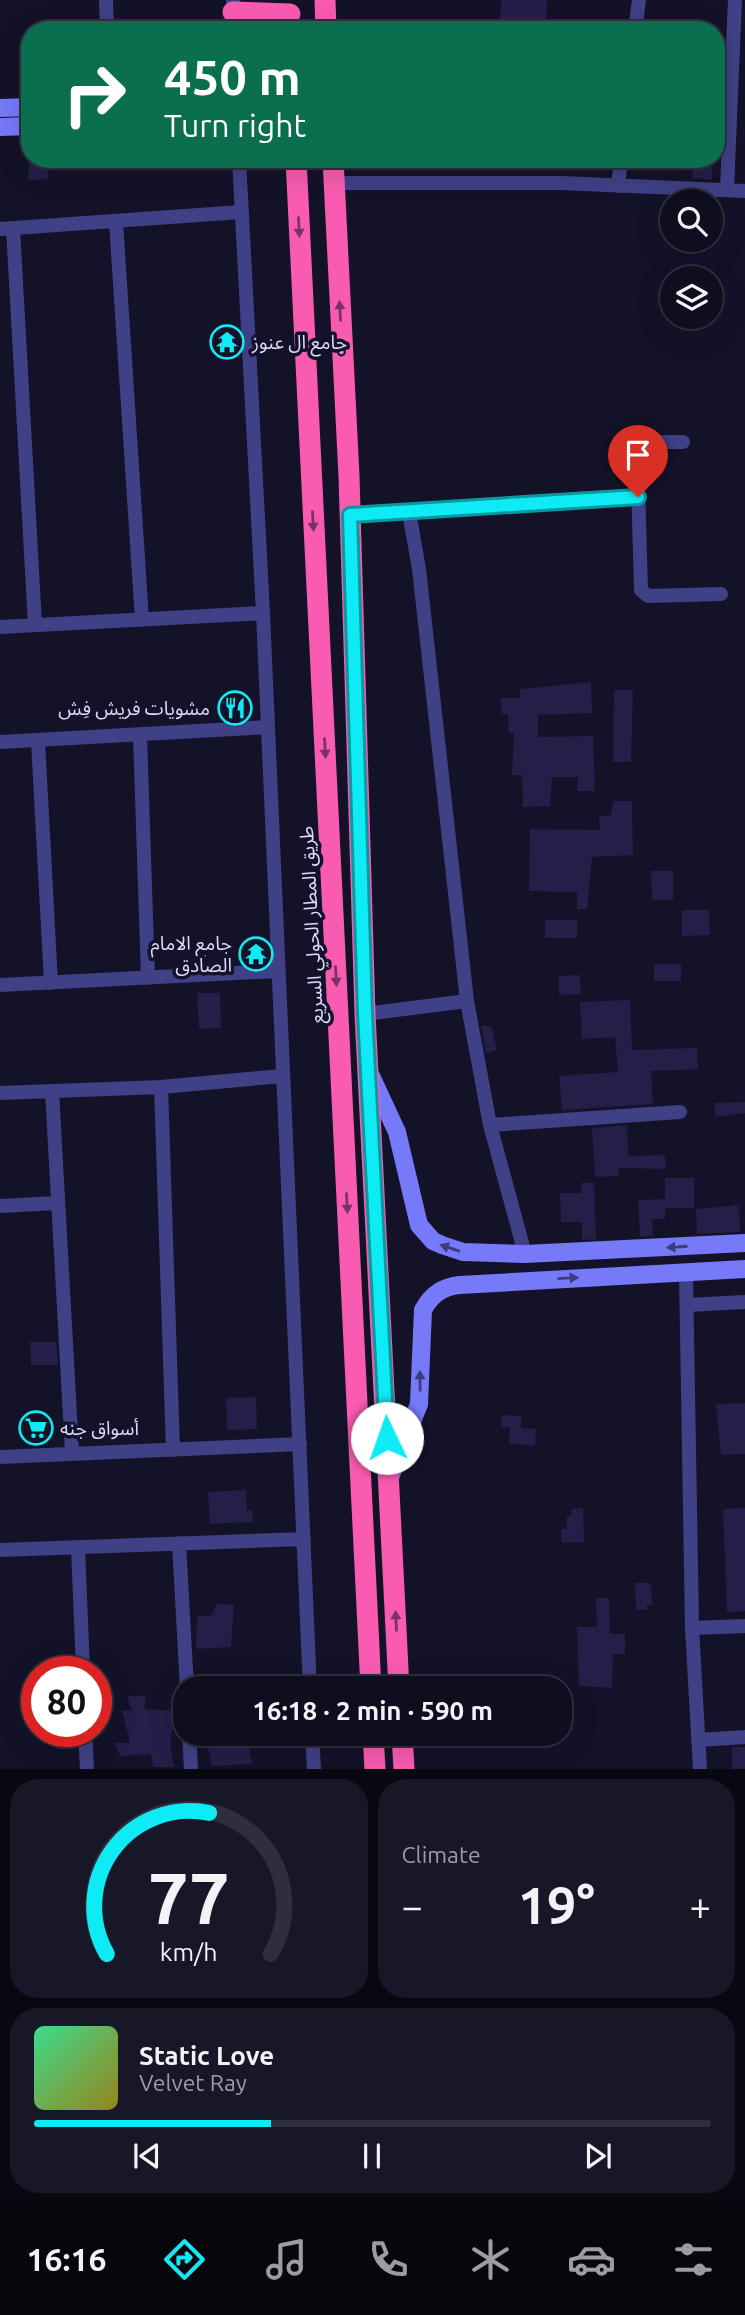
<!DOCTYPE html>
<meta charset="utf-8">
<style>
:root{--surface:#0f0e1f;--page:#181728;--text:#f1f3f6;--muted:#9b9ca4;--line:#2f2e3d;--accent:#0febf5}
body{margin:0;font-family:Ubuntu,"Noto Sans Arabic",sans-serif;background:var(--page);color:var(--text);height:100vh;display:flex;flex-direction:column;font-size:26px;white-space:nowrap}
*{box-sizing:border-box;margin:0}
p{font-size:23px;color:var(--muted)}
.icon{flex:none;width:38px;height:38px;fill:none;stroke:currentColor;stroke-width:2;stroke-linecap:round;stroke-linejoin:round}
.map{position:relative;height:1769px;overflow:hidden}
.sheet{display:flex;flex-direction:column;gap:10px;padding:10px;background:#080811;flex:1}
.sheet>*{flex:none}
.guide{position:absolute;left:21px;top:21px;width:704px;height:147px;border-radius:28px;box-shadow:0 7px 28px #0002,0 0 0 2px var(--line);background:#0b6e4f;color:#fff;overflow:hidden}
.controls{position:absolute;left:660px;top:189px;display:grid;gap:14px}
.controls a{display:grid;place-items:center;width:63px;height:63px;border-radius:50%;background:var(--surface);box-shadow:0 7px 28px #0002,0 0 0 2px var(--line);font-size:35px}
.speed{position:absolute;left:21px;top:1656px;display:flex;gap:14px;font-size:35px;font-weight:700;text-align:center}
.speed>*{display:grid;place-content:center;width:91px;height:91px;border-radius:50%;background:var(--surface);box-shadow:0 7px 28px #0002,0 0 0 2px var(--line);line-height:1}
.speed .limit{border:10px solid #d22;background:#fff;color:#111}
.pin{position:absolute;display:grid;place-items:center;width:60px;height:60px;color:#fff;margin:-72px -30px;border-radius:50% 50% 50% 0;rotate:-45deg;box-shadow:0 0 7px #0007}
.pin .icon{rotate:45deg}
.me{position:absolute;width:77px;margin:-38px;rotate:357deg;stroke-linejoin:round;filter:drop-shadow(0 0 5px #0008)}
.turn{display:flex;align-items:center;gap:24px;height:147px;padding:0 28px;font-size:32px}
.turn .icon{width:91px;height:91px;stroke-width:2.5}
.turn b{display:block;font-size:49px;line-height:60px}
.big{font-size:52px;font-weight:700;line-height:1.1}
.sheet .tile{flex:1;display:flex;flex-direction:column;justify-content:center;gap:10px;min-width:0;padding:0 24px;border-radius:28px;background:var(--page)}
.sheet .dial{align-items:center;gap:0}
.dial svg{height:182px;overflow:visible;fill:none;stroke:var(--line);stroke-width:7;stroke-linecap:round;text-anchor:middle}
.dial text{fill:var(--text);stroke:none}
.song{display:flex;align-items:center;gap:21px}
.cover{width:84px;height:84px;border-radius:10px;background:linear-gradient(135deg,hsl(150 70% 55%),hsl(50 70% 35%))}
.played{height:7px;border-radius:4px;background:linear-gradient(90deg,var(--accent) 35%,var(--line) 35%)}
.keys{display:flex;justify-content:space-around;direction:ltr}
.heat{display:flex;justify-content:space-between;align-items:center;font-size:38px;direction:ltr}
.sheet .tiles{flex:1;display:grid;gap:10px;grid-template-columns:1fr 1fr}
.tile:last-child{grid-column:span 2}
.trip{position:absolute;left:173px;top:1676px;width:399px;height:70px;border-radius:28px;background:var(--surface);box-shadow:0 7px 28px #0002,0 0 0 2px var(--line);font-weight:700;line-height:70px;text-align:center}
.menu{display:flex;height:112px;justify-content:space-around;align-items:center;background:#06060c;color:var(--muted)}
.menu .icon{width:49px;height:49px}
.menu .current{color:var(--accent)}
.menu b{font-size:32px;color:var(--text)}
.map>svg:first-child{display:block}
.building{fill:#251e49}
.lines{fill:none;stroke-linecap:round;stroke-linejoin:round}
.street{stroke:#3f4086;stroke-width:14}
.secondary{stroke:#767af9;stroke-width:18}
.highway{stroke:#f85bb0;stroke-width:21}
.oneway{fill:#7b3366}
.oneway2{fill:#3b3c7c}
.route-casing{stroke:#0a999f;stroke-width:18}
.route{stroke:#0febf5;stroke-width:12}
.labels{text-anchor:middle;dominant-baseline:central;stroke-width:7;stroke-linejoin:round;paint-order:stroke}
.poi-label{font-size:19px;fill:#dddbfd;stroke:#141229;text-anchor:start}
.street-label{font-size:19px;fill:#dddbfd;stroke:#141229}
</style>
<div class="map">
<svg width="745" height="1769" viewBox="0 0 745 1769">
<rect width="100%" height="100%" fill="#141229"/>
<!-- building -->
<path class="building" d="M501 0H547L546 20 500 19Z
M29 159H52L47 179 28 180Z
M694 159H713L712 180 692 178Z
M591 682 592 713 538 715V737L593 736 595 791H577L578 777H552L550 806 523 807 522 775H512L514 733H509L508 714H502L501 698H520V689Z
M614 690H633L631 762H613Z
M613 801H632L633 855 592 857 587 909H577V892L529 891 530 829 600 830 599 816 611 815Z
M651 871H673V900H652Z
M682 910H709L710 935 682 936Z
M545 920H577V938H545Z
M654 964H681V981H654Z
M580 975 581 994 559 995V976Z
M197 993H220L221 1028 199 1029Z
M630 1000 632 1050 697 1048 698 1069 651 1071 653 1104 562 1110 559 1076 618 1072 615 1037 582 1039 580 1002Z
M481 1026H491L497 1050 486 1053Z
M745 1102V1113L715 1117V1103Z
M627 1125 628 1156 665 1155 666 1169 619 1168V1176L595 1177 592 1128Z
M665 1178H694V1208H665V1219H652L653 1236 635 1237 640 1236 638 1200 665 1199Z
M581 1183H594L596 1239 582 1240V1222H561L560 1193H581Z
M739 1205 740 1232 697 1234 696 1209Z
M30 1342H56L58 1365H31Z
M256 1397 257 1429 227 1430 226 1398Z
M745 1403V1454L721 1455 716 1404Z
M501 1415 521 1416V1428L536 1429 535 1445 509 1444 510 1427H501Z
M246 1490 247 1511 252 1510 253 1522 210 1524 208 1492Z
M583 1508 584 1542 562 1543 561 1529H567V1516H571V1509Z
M745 1508V1611L727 1612 723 1509Z
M635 1583H651L652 1605H647V1610H636Z
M596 1598H609L610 1634H625V1654H613L612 1688 579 1686 577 1627H597Z
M216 1604 234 1605 231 1647 196 1649 197 1617 212 1615Z
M127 1696H145V1709L175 1711 170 1746 174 1767H153L151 1754 120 1756 115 1743H130L122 1710 132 1711Z
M205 1734H247L252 1764 212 1766Z
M732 1747H745V1769H732Z"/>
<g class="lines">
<!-- street -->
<path class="street" d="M106 0 107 30
M233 0 234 30
M635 30 639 0
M239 159 263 613 310 1689
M334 183H562L745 191
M618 186 621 159
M727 190 735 0
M116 222 142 620
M13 228 35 625
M0 229 241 212
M683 442H647L637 449 641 590 648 596 721 594
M409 512 419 569 467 1001 490 1125 525 1254
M350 515 638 497
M0 627 263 613
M140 735 148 978
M38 741 51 983
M0 742 268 727
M0 985 278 971
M365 1014 467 1001
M161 1087 173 1450
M52 1091 72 1452
M0 1093 161 1087 282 1076
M490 1125 680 1112
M0 1206 57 1203
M686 1272 692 1628 700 1769
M687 1305 745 1302
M0 1457 300 1444
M179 1543 187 1689
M78 1547 83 1671
M0 1550 304 1539
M692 1628 745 1626
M85 1731 87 1769
M189 1734 191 1769
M312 1734 314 1769
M698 1740 745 1737"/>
<!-- secondary -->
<path class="secondary" d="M0 108 30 107
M0 127 30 126
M371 1076 397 1132 419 1225 433 1241 442 1245 463 1252 525 1254 745 1243
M391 1475 419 1404 423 1310C431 1295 442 1287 459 1285L745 1269"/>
<!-- highway -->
<path class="highway" d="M325 0 326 30
M233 12 290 14
M296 159 371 1689
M333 159 349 476 365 1014 399 1689
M373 1734 375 1769
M402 1734 404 1769"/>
</g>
<!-- one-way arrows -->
<defs><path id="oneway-solid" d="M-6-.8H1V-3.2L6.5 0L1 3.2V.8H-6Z" transform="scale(1.75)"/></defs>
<g class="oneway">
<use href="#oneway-solid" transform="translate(299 227) rotate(87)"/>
<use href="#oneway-solid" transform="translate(340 311) rotate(-93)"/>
<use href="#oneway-solid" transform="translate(313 521) rotate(87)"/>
<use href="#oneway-solid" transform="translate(325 748) rotate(87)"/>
<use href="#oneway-solid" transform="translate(336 976) rotate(87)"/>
<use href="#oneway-solid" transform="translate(347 1203) rotate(87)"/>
<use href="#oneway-solid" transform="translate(396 1621) rotate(-93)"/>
</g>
<g class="oneway2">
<use href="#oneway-solid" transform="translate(677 1247) rotate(176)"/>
<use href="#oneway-solid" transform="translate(450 1248) rotate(-161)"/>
<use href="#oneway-solid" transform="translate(568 1278) rotate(-3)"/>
<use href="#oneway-solid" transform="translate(420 1381) rotate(-91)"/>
</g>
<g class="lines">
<defs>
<path id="route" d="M387 1438 365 1014 350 515 638 497"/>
</defs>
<!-- route casing -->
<use href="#route" class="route-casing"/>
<!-- route -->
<use href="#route" class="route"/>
</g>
<!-- icons -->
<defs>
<symbol id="temple-ring" viewBox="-11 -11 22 22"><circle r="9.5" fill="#141229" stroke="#0febf5" stroke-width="1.5"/><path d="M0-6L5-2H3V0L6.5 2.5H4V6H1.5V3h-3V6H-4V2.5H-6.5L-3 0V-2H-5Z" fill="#0febf5"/></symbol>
<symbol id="restaurant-ring" viewBox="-11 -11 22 22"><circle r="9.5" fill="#141229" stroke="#0febf5" stroke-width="1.5"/><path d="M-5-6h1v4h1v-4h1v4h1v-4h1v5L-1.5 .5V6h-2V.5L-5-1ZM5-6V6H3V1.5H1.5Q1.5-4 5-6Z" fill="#0febf5"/></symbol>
<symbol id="supermarket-ring" viewBox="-11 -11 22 22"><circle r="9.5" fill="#141229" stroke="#0febf5" stroke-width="1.5"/><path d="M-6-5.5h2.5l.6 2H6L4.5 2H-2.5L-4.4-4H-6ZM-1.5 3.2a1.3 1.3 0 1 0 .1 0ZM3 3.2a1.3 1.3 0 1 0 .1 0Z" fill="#0febf5"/></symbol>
</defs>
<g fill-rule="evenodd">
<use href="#temple-ring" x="208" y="323" width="38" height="38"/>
<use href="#restaurant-ring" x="216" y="689" width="38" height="38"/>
<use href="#temple-ring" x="237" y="935" width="38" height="38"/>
<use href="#supermarket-ring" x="17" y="1409" width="38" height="38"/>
</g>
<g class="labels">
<!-- poi labels -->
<g class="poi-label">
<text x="252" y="342">جامع ال عنوز</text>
<text x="210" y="708" text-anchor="end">مشويات فريش فِش</text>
<text x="232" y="943" text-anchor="end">جامع الامام<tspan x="232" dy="22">الصادق</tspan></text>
<text x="60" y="1428">أسواق جنه</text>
</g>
<!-- street labels -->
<g class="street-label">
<text transform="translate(311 925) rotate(-93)">طريق المطار الحولي السريع</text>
</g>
</g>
</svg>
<div class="controls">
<a><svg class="icon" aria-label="search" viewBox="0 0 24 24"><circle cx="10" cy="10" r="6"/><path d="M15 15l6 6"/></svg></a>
<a><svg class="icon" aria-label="layers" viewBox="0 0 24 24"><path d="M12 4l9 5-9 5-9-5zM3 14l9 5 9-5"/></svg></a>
</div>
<div class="speed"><div class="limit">80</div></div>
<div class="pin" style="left:638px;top:497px;background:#d93025"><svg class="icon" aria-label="arrive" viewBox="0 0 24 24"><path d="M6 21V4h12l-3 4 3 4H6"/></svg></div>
<svg class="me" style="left:387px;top:1438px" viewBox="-20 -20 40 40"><circle r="19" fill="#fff"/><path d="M0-13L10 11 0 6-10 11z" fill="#0febf5"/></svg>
<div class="trip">16:18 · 2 min · 590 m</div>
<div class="guide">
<div class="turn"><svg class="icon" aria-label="right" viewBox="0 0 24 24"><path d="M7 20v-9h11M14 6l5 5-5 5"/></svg><div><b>450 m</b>Turn right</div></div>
</div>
</div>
<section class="sheet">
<div class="tiles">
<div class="tile dial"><svg viewBox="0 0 100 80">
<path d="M14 69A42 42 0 1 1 86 69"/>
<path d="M14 69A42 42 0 0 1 59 7" stroke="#0febf5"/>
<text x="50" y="56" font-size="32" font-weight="700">77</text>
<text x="50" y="72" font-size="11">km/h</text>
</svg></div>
<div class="tile"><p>Climate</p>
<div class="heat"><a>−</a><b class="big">19°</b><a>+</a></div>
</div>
<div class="tile">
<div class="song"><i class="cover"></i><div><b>Static Love</b><p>Velvet Ray</p></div></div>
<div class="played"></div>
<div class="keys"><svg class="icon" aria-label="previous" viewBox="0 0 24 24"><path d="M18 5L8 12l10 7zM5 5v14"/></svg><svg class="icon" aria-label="pause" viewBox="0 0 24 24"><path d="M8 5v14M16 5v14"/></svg><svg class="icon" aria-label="next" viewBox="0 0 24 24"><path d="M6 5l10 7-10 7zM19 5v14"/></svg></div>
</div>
</div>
</section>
<nav class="menu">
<b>16:16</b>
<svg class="icon current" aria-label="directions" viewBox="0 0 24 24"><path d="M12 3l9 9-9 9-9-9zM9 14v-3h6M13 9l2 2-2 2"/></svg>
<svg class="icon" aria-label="music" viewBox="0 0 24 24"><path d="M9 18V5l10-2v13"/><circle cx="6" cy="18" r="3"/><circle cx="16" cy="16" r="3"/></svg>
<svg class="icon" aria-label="phone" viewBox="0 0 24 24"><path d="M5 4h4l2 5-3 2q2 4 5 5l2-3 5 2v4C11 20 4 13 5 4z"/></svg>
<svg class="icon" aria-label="climate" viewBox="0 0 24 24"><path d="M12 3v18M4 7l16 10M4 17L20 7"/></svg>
<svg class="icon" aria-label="car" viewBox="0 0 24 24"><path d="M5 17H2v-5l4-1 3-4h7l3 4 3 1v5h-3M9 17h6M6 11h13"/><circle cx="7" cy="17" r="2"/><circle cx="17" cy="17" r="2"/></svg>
<svg class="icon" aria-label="filters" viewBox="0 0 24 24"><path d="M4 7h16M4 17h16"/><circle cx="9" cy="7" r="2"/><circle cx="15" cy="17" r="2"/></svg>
</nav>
